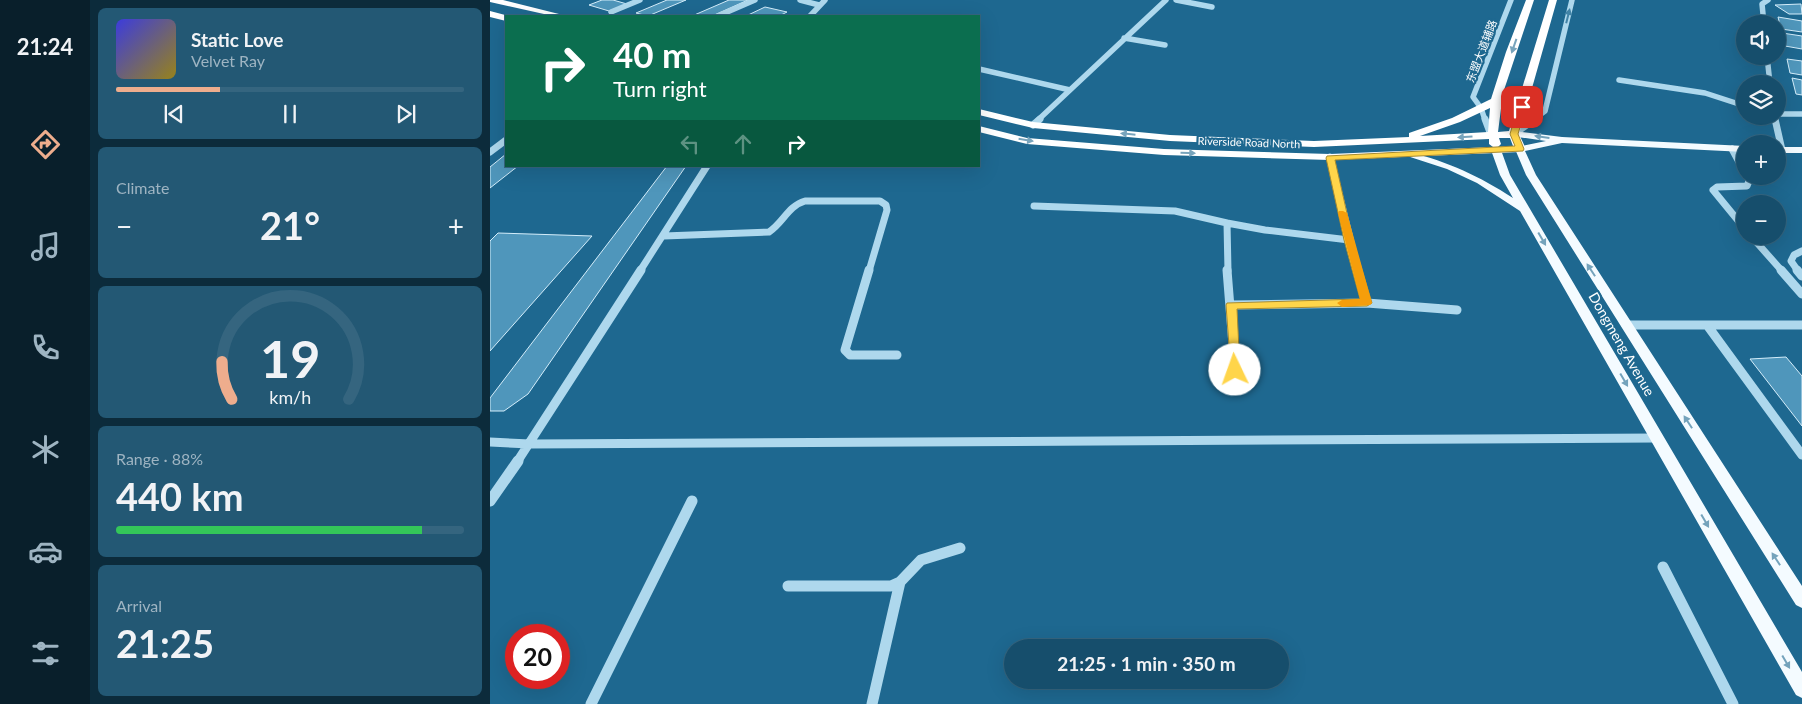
<!DOCTYPE html>
<meta charset="utf-8">
<style>
:root{--surface:#164e6c;--page:#235874;--text:#f1f3f6;--muted:#9eb4c2;--line:#35657f;--accent:#eead8d}
body{margin:0;font-family:Lato,"Noto Sans SC",sans-serif;background:var(--page);color:var(--text);height:100vh;display:flex;flex-direction:column;font-size:19px;white-space:nowrap}
*{box-sizing:border-box;margin:0}
p{font-size:16px;color:var(--muted)}
.icon{flex:none;width:28px;height:28px;fill:none;stroke:currentColor;stroke-width:2;stroke-linecap:round;stroke-linejoin:round}
.map{position:relative;flex:1;overflow:hidden}
.details{display:flex;flex-direction:column;gap:8px;padding:8px;background:#0c2b3b;width:400px}
.details>*{flex:none}
.guide{position:absolute;left:15px;top:15px;width:475px;height:152px;border-radius:0px;box-shadow:0 5px 20px #0002,0 0 0 1px var(--line);background:#0b6e4f;color:#fff;overflow:hidden}
.fabs{position:absolute;left:1246px;top:15px;display:grid;gap:10px}
.fabs a{display:grid;place-items:center;width:50px;height:50px;border-radius:50%;background:var(--surface);box-shadow:0 5px 20px #0002,0 0 0 1px var(--line);font-size:25px}
.speed{position:absolute;left:15px;top:624px;display:flex;gap:10px;font-size:25px;font-weight:700;text-align:center}
.speed>*{display:grid;place-content:center;width:65px;height:65px;border-radius:50%;background:var(--surface);box-shadow:0 5px 20px #0002,0 0 0 1px var(--line);line-height:1}
.speed .limit{border:8px solid #d22;background:#fff;color:#111}
.pin{position:absolute;display:grid;place-items:center;width:42px;height:42px;color:#fff;margin:-21px;border-radius:10px;box-shadow:0 2px 8px #0006}
.me{position:absolute;width:55px;margin:-28px;rotate:357deg;stroke-linejoin:round;filter:drop-shadow(0 0 4px #0008)}
.turn{display:flex;align-items:center;gap:18px;height:105px;padding:0 25px;font-size:22px}
.turn .icon{width:65px;height:65px;stroke-width:2.5}
.turn b{display:block;font-size:35px;line-height:42px}
.lanes{display:flex;align-items:center;height:48px;padding:0 25px;background:#0003;justify-content:center;gap:25px;direction:ltr}
.lanes .off{opacity:.35}
.big{font-size:38px;font-weight:700;line-height:1.1}
.details .widget{flex:1;display:flex;flex-direction:column;justify-content:center;gap:8px;min-width:0;padding:0 18px;border-radius:8px;background:var(--page)}
.details .dial{align-items:center;gap:0}
.dial svg{height:130px;overflow:visible;fill:none;stroke:var(--line);stroke-width:7;stroke-linecap:round;text-anchor:middle}
.dial text{fill:var(--text);stroke:none}
.song{display:flex;align-items:center;gap:15px}
.cover{width:60px;height:60px;border-radius:8px;background:linear-gradient(135deg,hsl(240 70% 55%),hsl(50 70% 35%))}
.played{height:5px;border-radius:2px;background:linear-gradient(90deg,var(--accent) 30%,var(--line) 30%)}
.keys{display:flex;justify-content:space-around;direction:ltr}
.heat{display:flex;justify-content:space-between;align-items:center;font-size:28px;direction:ltr}
.charge{height:8px;border-radius:4px;background:linear-gradient(90deg,#34c759 88%,var(--line) 0)}
.trip{position:absolute;left:514px;top:639px;width:285px;height:50px;border-radius:25px;background:var(--surface);box-shadow:0 5px 20px #0002,0 0 0 1px var(--line);font-weight:700;line-height:50px;text-align:center}
main{display:flex;flex:1;min-height:0}
.tab-bar{display:flex;flex-direction:column;width:90px;justify-content:space-around;align-items:center;background:#091f2b;color:var(--muted)}
.tab-bar .icon{width:35px;height:35px}
.tab-bar .active{color:var(--accent)}
.tab-bar b{font-size:22px;color:var(--text)}
.map>svg:first-child{display:block}
.building{fill:#4f96bb;stroke:#d4edfa}
.lines{fill:none;stroke-linecap:round;stroke-linejoin:round}
.minor-far3{stroke:#aed8ed;stroke-width:5.5}
.minor-far2{stroke:#aed8ed;stroke-width:7}
.minor-far1{stroke:#aed8ed;stroke-width:9}
.minor{stroke:#aed8ed;stroke-width:11}
.major{fill:#f4fbff;fill-rule:evenodd}
.highway{fill:#fff;fill-rule:evenodd}
.oneway{fill:#4284a7}
.oneway2{fill:#78a4bc}
.oneway3{fill:#74a3bc}
.route{fill:#ffd54a;stroke:#a68a30}
.slow{fill:#f59e0b}
.labels{text-anchor:middle;dominant-baseline:central;stroke-width:4.5;stroke-linejoin:round;paint-order:stroke}
.far-street-label{font-size:11px;fill:#fff;stroke:#1e6890}
.street-label{font-size:14px;fill:#fff;stroke:#1e6890}
</style>
<main>
<nav class="tab-bar">
<b>21:24</b>
<svg class="icon active" aria-label="directions" viewBox="0 0 24 24"><path d="M12 3l9 9-9 9-9-9zM9 14v-3h6M13 9l2 2-2 2"/></svg>
<svg class="icon" aria-label="music" viewBox="0 0 24 24"><path d="M9 18V5l10-2v13"/><circle cx="6" cy="18" r="3"/><circle cx="16" cy="16" r="3"/></svg>
<svg class="icon" aria-label="phone" viewBox="0 0 24 24"><path d="M5 4h4l2 5-3 2q2 4 5 5l2-3 5 2v4C11 20 4 13 5 4z"/></svg>
<svg class="icon" aria-label="climate" viewBox="0 0 24 24"><path d="M12 3v18M4 7l16 10M4 17L20 7"/></svg>
<svg class="icon" aria-label="car" viewBox="0 0 24 24"><path d="M5 17H2v-5l4-1 3-4h7l3 4 3 1v5h-3M9 17h6M6 11h13"/><circle cx="7" cy="17" r="2"/><circle cx="17" cy="17" r="2"/></svg>
<svg class="icon" aria-label="filters" viewBox="0 0 24 24"><path d="M4 7h16M4 17h16"/><circle cx="9" cy="7" r="2"/><circle cx="15" cy="17" r="2"/></svg>
</nav>
<section class="details">
<div class="widget">
<div class="song"><i class="cover"></i><div><b>Static Love</b><p>Velvet Ray</p></div></div>
<div class="played"></div>
<div class="keys"><svg class="icon" aria-label="previous" viewBox="0 0 24 24"><path d="M18 5L8 12l10 7zM5 5v14"/></svg><svg class="icon" aria-label="pause" viewBox="0 0 24 24"><path d="M8 5v14M16 5v14"/></svg><svg class="icon" aria-label="next" viewBox="0 0 24 24"><path d="M6 5l10 7-10 7zM19 5v14"/></svg></div>
</div>
<div class="widget"><p>Climate</p>
<div class="heat"><a>−</a><b class="big">21°</b><a>+</a></div>
</div>
<div class="widget dial"><svg viewBox="0 0 100 80">
<path d="M14 69A42 42 0 1 1 86 69"/>
<path d="M14 69A42 42 0 0 1 8 46" stroke="#eead8d"/>
<text x="50" y="56" font-size="32" font-weight="700">19</text>
<text x="50" y="72" font-size="11">km/h</text>
</svg></div>
<div class="widget"><p>Range · 88%</p><b class="big">440 km</b><div class="charge"></div></div>
<div class="widget"><p>Arrival</p><b class="big">21:25</b></div>
</section>
<div class="map">
<svg width="1312" height="704" viewBox="0 0 1312 704">
<rect width="100%" height="100%" fill="#1e6890"/>
<!-- building -->
<path class="building" d="M112 0H123L137 4 119 11 99 5Z
M177 0H196L158 16 146 13Z
M239 0H258L222 16H202Z
M1311 4 1312 14H1299L1285 5Z
M275 7 297 12 289 16H256Z
M1288 17 1312 21V32L1291 29Z
M1292 33 1312 36V49L1295 46Z
M1297 59 1312 61V75L1300 73Z
M1302 78 1312 80V95L1306 94Z
M16 154V166H28L0 188V167Z
M177 166H196L38 394 14 411H0V398Z
M8 233 102 236 0 351V241Z
M1296 357 1312 376V426L1260 359Z"/>
<g class="lines">
<!-- minor-far3 -->
<path class="minor-far3" d="M310 0 329 5
M686 0 722 7
M121 12 150 0
M228 16 265 0
M320 16 335 0
M1274 24 1272 4 1278 0
M634 38 675 45
M1277 56 1280 84
M489 69 580 90 676 0
M1129 80 1215 93 1255 106
M1288 114H1312
M1284 116 1285 120
M548 120 580 90
M995 120 991 108 983 97 1021 0
M1043 120 1055 111 1082 0"/>
<!-- minor-far2 -->
<path class="minor-far2" d="M995 119 1001 135
M1285 119 1292 150
M543 125 550 119
M1024 134 1045 119
M1242 149 1255 173
M0 152 16 140
M840 157 868 271
M544 206 685 211 737 223
M1255 229 1223 190 1227 187 1257 186 1259 181 1257 176
M174 236 279 232C293 223 298 206 315 201H390L396 205 397 210 379 271
M1261 236 1292 271
M150 271 217 166
M738 271 737 223 775 230 859 240
M1308 271 1301 261 1304 255 1312 251"/>
<!-- minor-far1 -->
<path class="minor-far1" d="M379 270 355 350 360 355H407
M737 270 745 370
M867 270 877 303
M1291 270 1312 294
M1307 270 1312 276
M741 305 877 303 967 310
M1136 325H1312
M1217 325 1312 455
M0 442 40 444 1167 438
M27 462 151 270"/>
<!-- minor -->
<path class="minor" d="M0 501 28 461
M1173 567 1243 704
M410 582 431 560 470 548
M298 586H401L410 582 382 704
M101 704 202 501"/>
<!-- major -->
<path class="major" d="M1024 131 1072 137 1255 146V152L1072 143 1035 151 1046 175 1312 586V608L1306 605 1036 175 1025 149 1027 147 1056 141 1021 136 1019 134Z
M1006 147 1011 150 1020 175 1312 672V698L1306 695 1030 211 987 183 957 169 914 155 919 152C959 162 989 176 1023 198L1010 175 1001 150Z
M1288 147H1312V153H1288Z"/>
<!-- highway -->
<path class="highway" d="M0 0H13L77 16H63L0 2Z
M1036 0H1044L1013 93 1008 132 1019 131 1059 0H1067L1029 134 1036 149 1030 152 840 160 674 155 537 144 489 132V126L537 138 674 149 840 154 1003 147 999 144V139L824 147 680 141 543 128 489 115V109L543 122 680 135 824 141 919 137V133L962 118 1001 99 1016 52ZM1000 108 998 132 930 136 970 122ZM1009 138H1020L1023 146 1008 147 1011 144Z
M0 11 19 16H16V21L0 17Z"/>
</g>
<!-- one-way arrows -->
<defs><path id="oneway-solid" d="M-6-.8H1V-3.2L6.5 0L1 3.2V.8H-6Z" transform="scale(1.25)"/></defs>
<use class="oneway" href="#oneway-solid" transform="translate(1078 16) rotate(-76)"/>
<g class="oneway2">
<use href="#oneway-solid" transform="translate(1024 46) rotate(109)"/>
<use href="#oneway-solid" transform="translate(638 134) rotate(-174)"/>
<use href="#oneway-solid" transform="translate(975 137) rotate(176)"/>
<use href="#oneway-solid" transform="translate(536 140) rotate(9)"/>
<use href="#oneway-solid" transform="translate(698 153) rotate(2)"/>
</g>
<g class="oneway3">
<use href="#oneway-solid" transform="translate(1052 137) rotate(-172)"/>
<use href="#oneway-solid" transform="translate(1052 239) rotate(60)"/>
<use href="#oneway-solid" transform="translate(1101 270) rotate(-123)"/>
<use href="#oneway-solid" transform="translate(1134 380) rotate(60)"/>
<use href="#oneway-solid" transform="translate(1198 422) rotate(-123)"/>
<use href="#oneway-solid" transform="translate(1215 521) rotate(60)"/>
<use href="#oneway-solid" transform="translate(1286 559) rotate(-123)"/>
<use href="#oneway-solid" transform="translate(1296 662) rotate(60)"/>
</g>
<!-- route -->
<path class="route" d="M1032 104 1036 107 1028 134 1034 149 1033 151 845 160 863 240 882 303 877 306 747 309 750 370 745 374 741 373 736 305 737 303 870 299 854 240 836 158 837 156 1025 146 1020 134 1028 107Z"/>
<!-- slow -->
<path class="slow" d="M849 211H853L857 213 882 303 880 305 852 307 847 303 852 300 870 299 848 213Z"/>
<g class="labels">
<!-- far-street labels -->
<g class="far-street-label">
<text transform="translate(991 51) rotate(-69)">东盟大道辅路</text>
<text transform="translate(759 142) rotate(2)">Riverside Road North</text>
</g>
<!-- street labels -->
<g class="street-label">
<text transform="translate(1132 344) rotate(60)">Dongmeng Avenue</text>
</g>
</g>
</svg>
<div class="fabs">
<a><svg class="icon" aria-label="sound" viewBox="0 0 24 24"><path d="M4 9h4l5-4v14l-5-4H4zM17 9q2 3 0 6"/></svg></a>
<a><svg class="icon" aria-label="layers" viewBox="0 0 24 24"><path d="M12 4l9 5-9 5-9-5zM3 14l9 5 9-5"/></svg></a>
<a>+</a>
<a>−</a>
</div>
<div class="speed"><div class="limit">20</div></div>
<div class="pin" style="left:1032px;top:107px;background:#d93025"><svg class="icon" aria-label="arrive" viewBox="0 0 24 24"><path d="M6 21V4h12l-3 4 3 4H6"/></svg></div>
<svg class="me" style="left:745px;top:370px" viewBox="-20 -20 40 40"><circle r="19" fill="#fff"/><path d="M0-13L10 11 0 6-10 11z" fill="#ffd54a"/></svg>
<div class="trip">21:25 · 1 min · 350 m</div>
<div class="guide">
<div class="turn"><svg class="icon" aria-label="right" viewBox="0 0 24 24"><path d="M7 20v-9h11M14 6l5 5-5 5"/></svg><div><b>40 m</b>Turn right</div></div>
<div class="lanes"><svg class="icon off" aria-label="left" viewBox="0 0 24 24"><path d="M17 20v-9H6M10 6l-5 5 5 5"/></svg><svg class="icon off" aria-label="ahead" viewBox="0 0 24 24"><path d="M12 20V5M6 11l6-6 6 6"/></svg><svg class="icon" aria-label="right" viewBox="0 0 24 24"><path d="M7 20v-9h11M14 6l5 5-5 5"/></svg></div>
</div>
</div>
</main>
